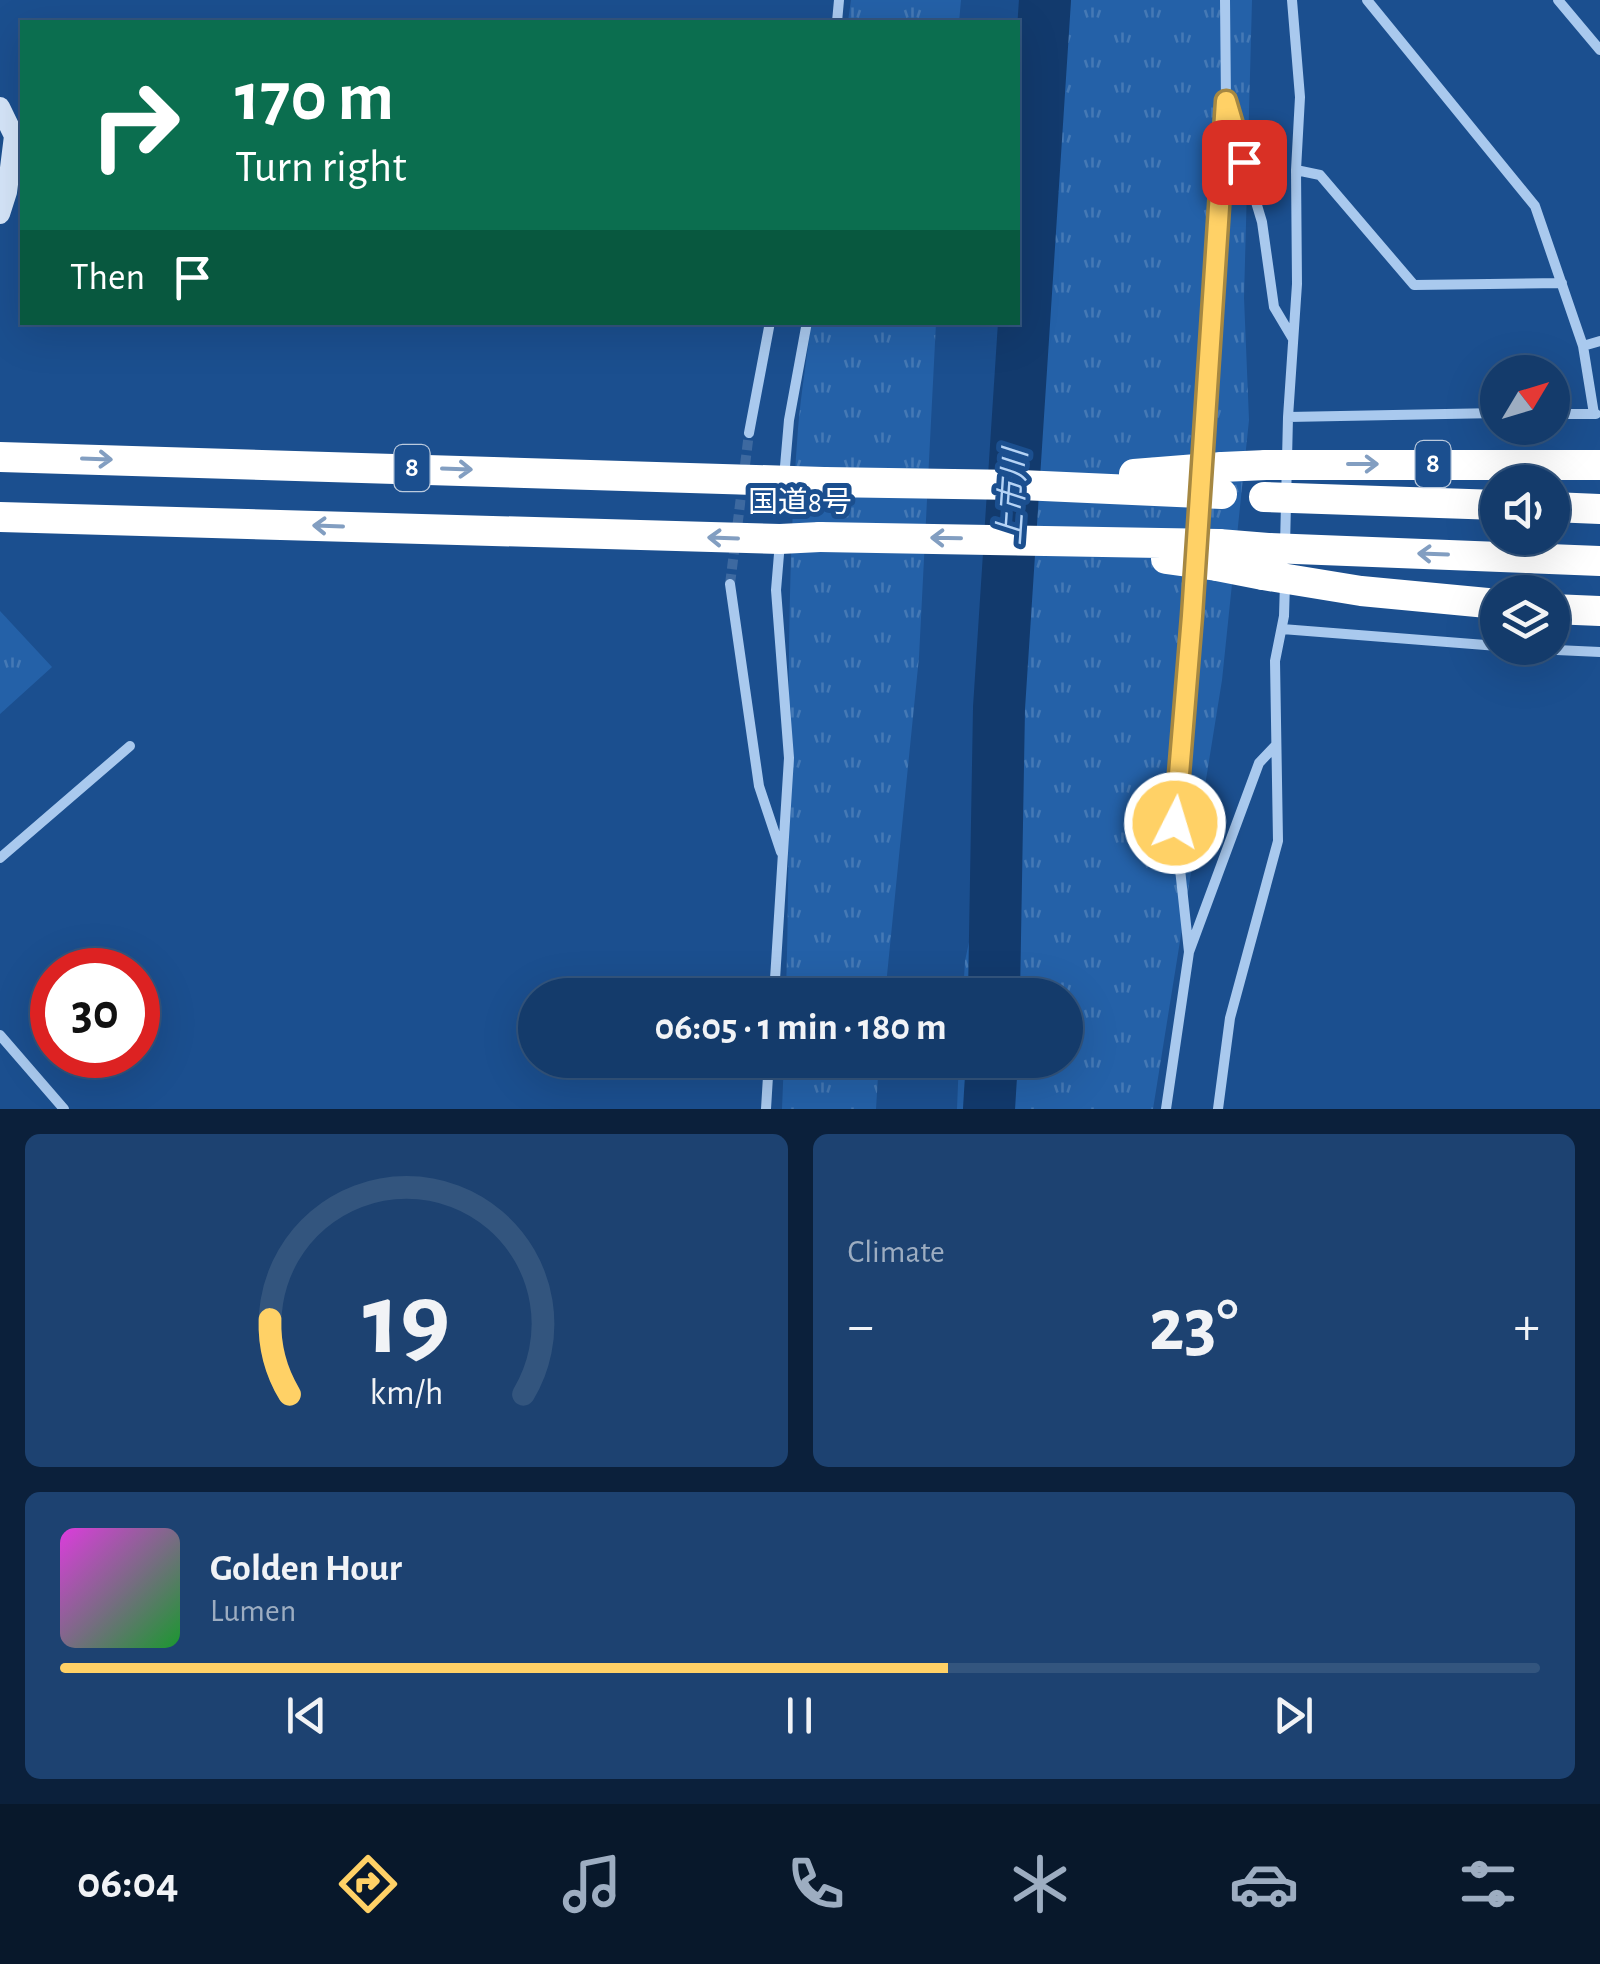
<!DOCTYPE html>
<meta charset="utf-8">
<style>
:root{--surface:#143b6b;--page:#1d4271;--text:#f1f3f6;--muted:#9dadc1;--line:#33557e;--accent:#ffd166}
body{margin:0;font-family:"Alegreya Sans","Noto Sans JP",sans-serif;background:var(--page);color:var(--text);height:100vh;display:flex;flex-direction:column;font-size:38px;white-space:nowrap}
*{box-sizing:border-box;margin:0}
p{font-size:32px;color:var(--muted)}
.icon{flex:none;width:55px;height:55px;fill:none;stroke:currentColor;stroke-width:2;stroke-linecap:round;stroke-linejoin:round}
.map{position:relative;height:1109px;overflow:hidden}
.panel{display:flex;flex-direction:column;gap:25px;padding:25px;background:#0b203b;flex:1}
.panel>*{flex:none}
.hud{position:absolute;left:20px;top:20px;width:1000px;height:305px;border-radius:0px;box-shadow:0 10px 40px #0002,0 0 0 2px var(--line);background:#0b6e4f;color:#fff;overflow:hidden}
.needle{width:65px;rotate:52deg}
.fabs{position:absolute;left:1480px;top:355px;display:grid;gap:20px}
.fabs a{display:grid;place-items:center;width:90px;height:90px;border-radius:50%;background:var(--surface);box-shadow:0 10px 40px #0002,0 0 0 2px var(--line);font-size:50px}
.speed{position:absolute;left:30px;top:948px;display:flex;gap:20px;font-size:50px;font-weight:700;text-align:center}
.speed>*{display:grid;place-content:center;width:130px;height:130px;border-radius:50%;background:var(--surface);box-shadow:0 10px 40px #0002,0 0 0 2px var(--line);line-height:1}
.speed .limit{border:15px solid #d22;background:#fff;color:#111}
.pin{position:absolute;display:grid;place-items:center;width:85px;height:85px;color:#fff;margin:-42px;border-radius:20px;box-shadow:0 5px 15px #0006}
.me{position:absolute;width:110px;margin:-55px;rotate:5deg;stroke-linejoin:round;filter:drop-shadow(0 0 8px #0008)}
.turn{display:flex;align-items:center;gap:35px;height:210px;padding:0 50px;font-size:45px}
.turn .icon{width:130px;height:130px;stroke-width:2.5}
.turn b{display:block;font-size:70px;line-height:85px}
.then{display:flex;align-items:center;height:95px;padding:0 50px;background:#0003;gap:20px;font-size:38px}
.big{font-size:75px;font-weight:700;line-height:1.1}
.panel .widget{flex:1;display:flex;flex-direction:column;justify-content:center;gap:15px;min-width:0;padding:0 35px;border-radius:15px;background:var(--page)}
.panel .dial{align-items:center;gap:0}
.dial svg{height:260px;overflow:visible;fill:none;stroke:var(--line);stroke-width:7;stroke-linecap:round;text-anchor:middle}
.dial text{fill:var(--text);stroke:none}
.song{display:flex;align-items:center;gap:30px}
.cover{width:120px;height:120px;border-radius:15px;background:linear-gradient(135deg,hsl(300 70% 55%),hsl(130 70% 35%))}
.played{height:10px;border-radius:5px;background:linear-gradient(90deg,var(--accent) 60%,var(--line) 60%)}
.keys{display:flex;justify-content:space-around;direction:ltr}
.heat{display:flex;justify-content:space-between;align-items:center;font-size:55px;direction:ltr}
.panel .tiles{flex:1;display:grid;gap:25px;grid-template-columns:1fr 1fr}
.widget:last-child{grid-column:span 2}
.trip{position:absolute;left:518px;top:978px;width:565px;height:100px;border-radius:50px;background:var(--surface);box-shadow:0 10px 40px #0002,0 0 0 2px var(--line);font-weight:700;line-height:100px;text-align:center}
.dock{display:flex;height:160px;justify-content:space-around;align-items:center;background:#08182b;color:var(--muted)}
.dock .icon{width:70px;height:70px}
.dock .active{color:var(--accent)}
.dock b{font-size:45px;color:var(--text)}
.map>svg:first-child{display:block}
.grass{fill:url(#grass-tufts)}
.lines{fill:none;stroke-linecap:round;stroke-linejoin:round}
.river{stroke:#123a6d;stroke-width:52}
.street-tunnel{stroke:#3d69a0;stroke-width:10;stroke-dasharray:10 5;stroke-linecap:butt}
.street{stroke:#a9c9ee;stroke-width:10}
.secondary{stroke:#d6e6fa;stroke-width:20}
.highway{stroke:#fff;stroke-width:30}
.highway-bridge{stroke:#fff;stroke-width:30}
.oneway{stroke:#829ec1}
.route-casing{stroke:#a68842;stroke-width:25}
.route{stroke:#ffd166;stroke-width:18}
.labels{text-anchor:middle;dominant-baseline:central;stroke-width:10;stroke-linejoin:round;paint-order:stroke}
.shield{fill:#1b4f8f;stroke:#bbcadd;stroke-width:2.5}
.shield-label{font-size:28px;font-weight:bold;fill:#fff}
.street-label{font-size:30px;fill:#fff;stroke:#1b4f8f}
.water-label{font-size:32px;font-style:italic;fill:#b5d3f5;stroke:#1b4f8f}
</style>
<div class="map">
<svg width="1600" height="1109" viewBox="0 0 1600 1109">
<defs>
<pattern id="grass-tufts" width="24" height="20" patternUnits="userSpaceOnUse" patternTransform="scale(2.5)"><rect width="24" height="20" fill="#2461a8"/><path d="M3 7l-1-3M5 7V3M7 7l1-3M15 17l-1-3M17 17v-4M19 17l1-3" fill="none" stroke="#4579b5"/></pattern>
</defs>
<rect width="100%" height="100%" fill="#1b4f8f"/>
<!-- grass -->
<path class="grass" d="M851 0H961L959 22H848Z
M1055 0H1252L1244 298 1249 420 1222 680 1153 1109H957L959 1060H1065V995H963L965 961 1026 673 1007 395Z
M811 323H936L919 657 885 995H786C792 807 783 617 798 429 801 393 807 358 811 323Z
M0 611 52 667 0 714Z
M784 1060H879L876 1109H782Z"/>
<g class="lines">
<!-- river -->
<path class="river" d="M994 995 999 708 1045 0
M989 1109 992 1060"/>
<!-- street-tunnel -->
<path class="street-tunnel" d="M730 584 749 433"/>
<!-- street -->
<path class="street" d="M1367 0 1535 206 1583 346 1594 414
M1558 0 1600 50
M837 22 839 0
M1229 112 1262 222 1274 307 1293 339
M1296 170 1320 175 1414 285 1562 283
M1583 346 1600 341
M1552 414H1596
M1288 417 1498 413
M749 433 770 322
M1202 463 1226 101 1225 0
M784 478 789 420 807 322
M1197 538 1200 495
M1285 546 1288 417 1297 284 1296 170 1300 97 1292 0
M730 584 759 786 781 852
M1282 629 1498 646
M1513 648 1600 652
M0 858 130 746
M1189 952 1175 823 1196 565
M774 995 789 758 776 590 780 542
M0 1035 64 1109
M766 1109 769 1060
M1166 1109 1189 952 1259 763 1276 745
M1218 1109 1230 1018 1278 841 1275 661 1284 616 1285 583"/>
<!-- secondary -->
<path class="secondary" d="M0 107 14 136 7 192 0 214"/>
<!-- highway -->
<path class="highway" d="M0 457 824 482
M1222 467 1266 465
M1552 507 1600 509
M0 517 780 539 820 537
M1219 544 1268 548
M1217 566 1263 575
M1552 609 1600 611"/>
<!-- highway-bridge -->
<path class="highway-bridge" d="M1266 465H1600
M1134 474 1222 467
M824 482 1021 485 1222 494
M1264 497 1498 505
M820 537 1219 544
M1268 548 1600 561
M1166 559 1217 566
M1263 575 1361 591 1498 604"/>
</g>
<!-- one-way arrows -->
<defs><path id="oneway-shaft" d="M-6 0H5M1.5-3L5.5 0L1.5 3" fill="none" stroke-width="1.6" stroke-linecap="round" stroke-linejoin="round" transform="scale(2.5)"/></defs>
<g class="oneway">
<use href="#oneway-shaft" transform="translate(97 459) rotate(2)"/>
<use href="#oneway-shaft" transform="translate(1363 464)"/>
<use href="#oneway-shaft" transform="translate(457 469) rotate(2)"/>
<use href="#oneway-shaft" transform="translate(328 526) rotate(-178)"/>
<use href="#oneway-shaft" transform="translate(723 538) rotate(-178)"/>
<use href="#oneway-shaft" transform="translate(946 538) rotate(-179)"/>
<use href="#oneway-shaft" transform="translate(1433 554) rotate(-178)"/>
</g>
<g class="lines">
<defs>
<path id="route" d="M1175 823 1192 616 1226 101 1244 162"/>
</defs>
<!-- route casing -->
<use href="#route" class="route-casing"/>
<!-- route -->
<use href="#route" class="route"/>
</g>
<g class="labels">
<!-- shield labels -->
<g class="shield">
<rect x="1415.5" y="441" width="35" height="46" rx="8"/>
<rect x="394.5" y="445" width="35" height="46" rx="8"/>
</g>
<g class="shield-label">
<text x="1433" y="464">8</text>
<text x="412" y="468">8</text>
</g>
<!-- street labels -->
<g class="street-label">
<text x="800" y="503">国道8号</text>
</g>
<!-- water labels -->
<g class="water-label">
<text transform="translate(1013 497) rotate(-86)">上市川</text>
</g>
</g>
</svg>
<div class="fabs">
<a><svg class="needle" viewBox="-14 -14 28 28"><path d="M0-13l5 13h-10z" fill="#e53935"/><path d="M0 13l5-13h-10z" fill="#9dadc1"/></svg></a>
<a><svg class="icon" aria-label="sound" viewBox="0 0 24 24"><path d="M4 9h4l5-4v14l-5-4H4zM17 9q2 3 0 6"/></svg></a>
<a><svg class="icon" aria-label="layers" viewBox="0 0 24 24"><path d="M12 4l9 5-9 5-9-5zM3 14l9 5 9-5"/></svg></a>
</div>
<div class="speed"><div class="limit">30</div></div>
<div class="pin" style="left:1244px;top:162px;background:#d93025"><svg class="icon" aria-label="arrive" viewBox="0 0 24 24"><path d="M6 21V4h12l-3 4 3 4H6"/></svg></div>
<svg class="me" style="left:1175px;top:823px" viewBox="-20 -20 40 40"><circle r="17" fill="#ffd166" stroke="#fff" stroke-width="3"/><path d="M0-11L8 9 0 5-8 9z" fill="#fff"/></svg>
<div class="trip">06:05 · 1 min · 180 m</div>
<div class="hud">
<div class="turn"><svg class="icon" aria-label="right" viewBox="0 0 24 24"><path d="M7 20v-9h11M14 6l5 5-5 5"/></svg><div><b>170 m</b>Turn right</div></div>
<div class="then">Then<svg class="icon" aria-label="arrive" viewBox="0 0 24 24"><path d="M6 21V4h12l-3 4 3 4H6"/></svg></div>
</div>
</div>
<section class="panel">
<div class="tiles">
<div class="widget dial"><svg viewBox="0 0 100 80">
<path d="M14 69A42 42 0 1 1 86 69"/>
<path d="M14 69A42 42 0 0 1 8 46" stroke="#ffd166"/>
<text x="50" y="56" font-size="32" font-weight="700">19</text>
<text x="50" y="72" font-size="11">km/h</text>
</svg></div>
<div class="widget"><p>Climate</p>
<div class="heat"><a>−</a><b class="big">23°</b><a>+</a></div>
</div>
<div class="widget">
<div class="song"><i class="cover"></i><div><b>Golden Hour</b><p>Lumen</p></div></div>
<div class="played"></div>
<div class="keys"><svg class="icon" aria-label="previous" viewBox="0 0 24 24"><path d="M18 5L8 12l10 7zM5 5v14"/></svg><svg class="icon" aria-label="pause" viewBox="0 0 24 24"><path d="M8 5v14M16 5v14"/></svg><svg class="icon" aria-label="next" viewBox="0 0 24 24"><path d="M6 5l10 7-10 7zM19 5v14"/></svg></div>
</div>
</div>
</section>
<nav class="dock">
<b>06:04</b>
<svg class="icon active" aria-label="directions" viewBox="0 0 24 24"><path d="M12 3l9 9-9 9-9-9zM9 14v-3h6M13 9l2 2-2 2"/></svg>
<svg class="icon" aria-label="music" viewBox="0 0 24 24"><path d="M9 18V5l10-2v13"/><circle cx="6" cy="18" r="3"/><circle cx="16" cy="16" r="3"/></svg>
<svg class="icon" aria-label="phone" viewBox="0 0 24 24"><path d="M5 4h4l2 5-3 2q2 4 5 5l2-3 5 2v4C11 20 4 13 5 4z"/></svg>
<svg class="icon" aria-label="climate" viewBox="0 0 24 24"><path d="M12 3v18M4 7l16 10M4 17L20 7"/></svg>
<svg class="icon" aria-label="car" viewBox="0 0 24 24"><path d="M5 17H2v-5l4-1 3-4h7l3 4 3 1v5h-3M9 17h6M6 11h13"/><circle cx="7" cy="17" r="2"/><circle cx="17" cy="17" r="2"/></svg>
<svg class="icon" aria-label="filters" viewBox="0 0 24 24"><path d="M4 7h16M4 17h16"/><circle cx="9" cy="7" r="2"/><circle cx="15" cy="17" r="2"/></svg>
</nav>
